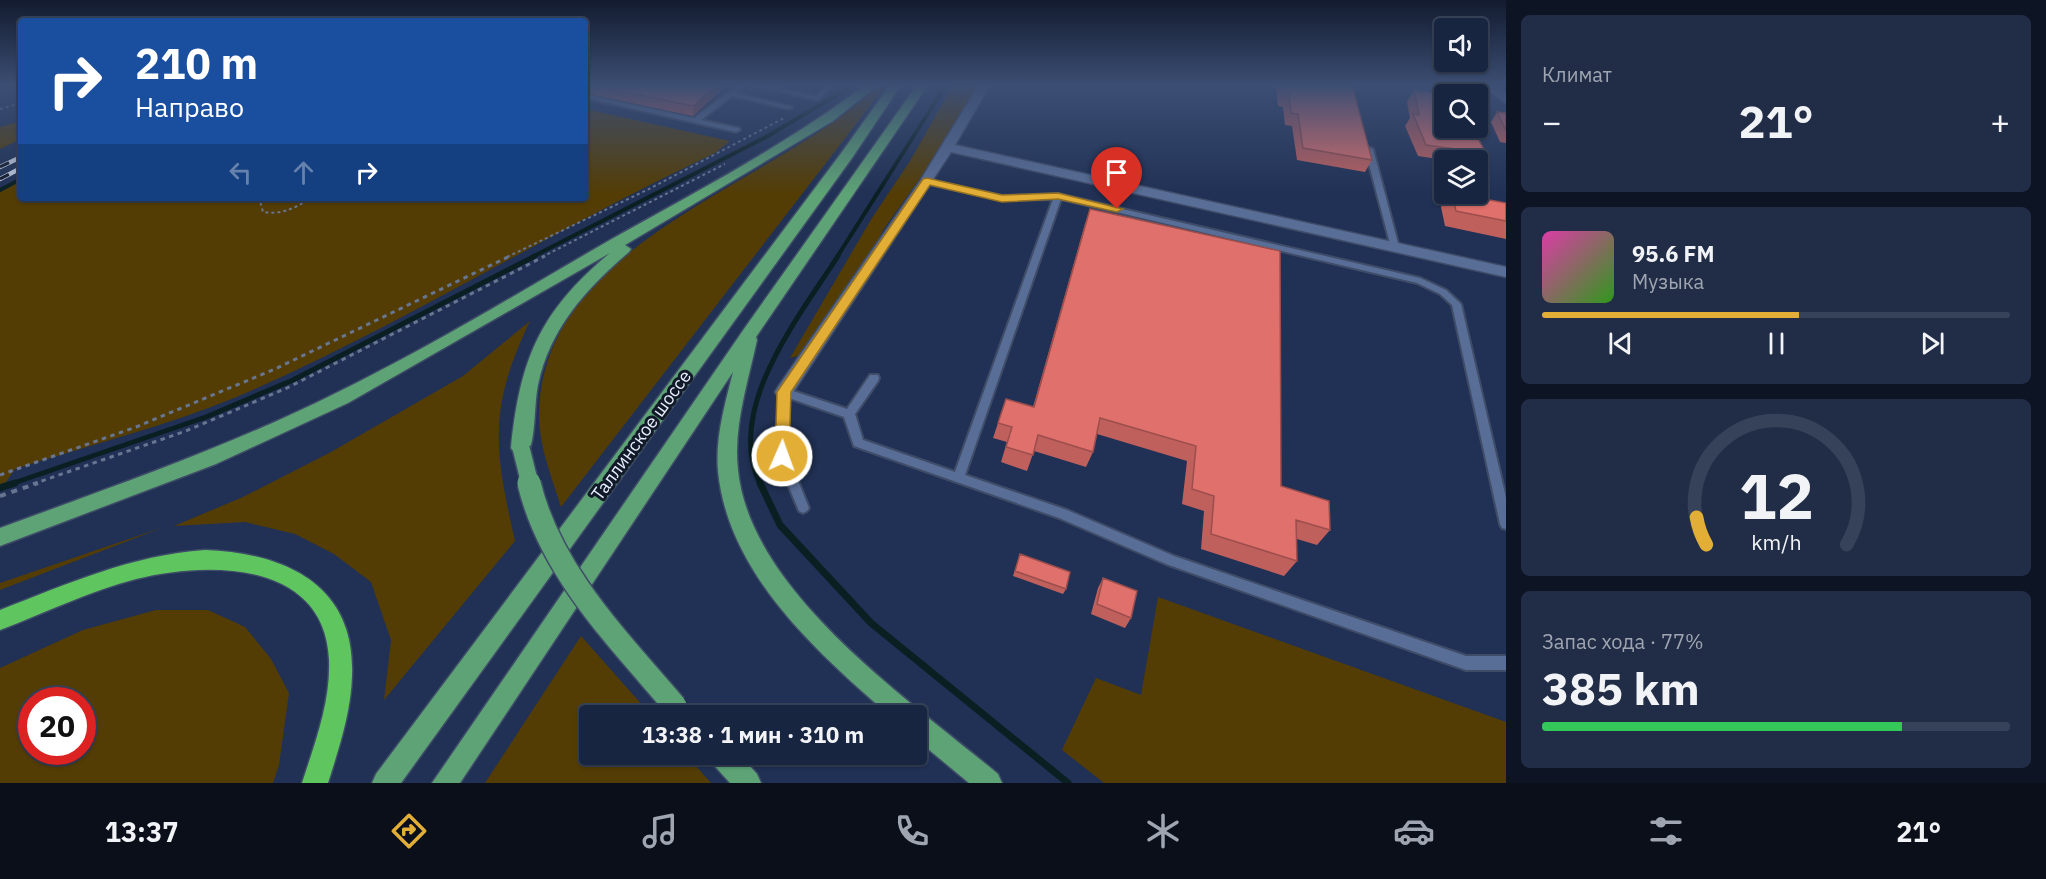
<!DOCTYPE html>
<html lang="ru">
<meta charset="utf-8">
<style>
:root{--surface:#182540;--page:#212d47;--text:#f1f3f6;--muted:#9fa5b1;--line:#364259;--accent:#e3ae35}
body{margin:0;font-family:"IBM Plex Sans",sans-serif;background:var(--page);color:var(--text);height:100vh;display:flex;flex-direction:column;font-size:22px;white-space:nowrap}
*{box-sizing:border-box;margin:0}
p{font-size:20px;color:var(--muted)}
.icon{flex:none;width:33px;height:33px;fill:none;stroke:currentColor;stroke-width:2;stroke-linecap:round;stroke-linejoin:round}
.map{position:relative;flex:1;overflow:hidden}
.details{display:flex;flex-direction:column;gap:15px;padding:15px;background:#0d1423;width:540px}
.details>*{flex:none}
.guide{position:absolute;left:18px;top:18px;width:570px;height:183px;border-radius:6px;box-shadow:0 2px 4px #0004,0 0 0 2px var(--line);background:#1a4fa0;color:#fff;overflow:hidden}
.tools{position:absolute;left:1434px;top:18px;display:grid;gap:12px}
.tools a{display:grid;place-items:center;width:54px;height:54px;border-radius:6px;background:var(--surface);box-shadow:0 2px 4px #0004,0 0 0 2px var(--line);font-size:30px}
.speed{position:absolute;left:18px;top:687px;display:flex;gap:12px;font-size:30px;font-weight:700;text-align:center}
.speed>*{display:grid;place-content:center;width:78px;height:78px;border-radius:50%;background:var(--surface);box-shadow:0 2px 4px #0004,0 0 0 2px var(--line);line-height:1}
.speed .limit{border:9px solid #d22;background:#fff;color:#111}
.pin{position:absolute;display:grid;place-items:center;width:51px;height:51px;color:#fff;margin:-62px -26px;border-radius:50% 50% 50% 0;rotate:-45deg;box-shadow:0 0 6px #0007}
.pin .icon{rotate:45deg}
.me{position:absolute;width:66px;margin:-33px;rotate:2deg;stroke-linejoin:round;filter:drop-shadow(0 0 4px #0008)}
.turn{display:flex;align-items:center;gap:21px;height:126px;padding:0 18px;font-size:27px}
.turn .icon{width:78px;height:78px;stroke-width:2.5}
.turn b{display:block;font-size:42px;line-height:51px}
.lanes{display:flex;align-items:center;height:57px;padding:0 18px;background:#0003;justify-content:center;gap:30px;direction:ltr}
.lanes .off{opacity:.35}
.big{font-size:45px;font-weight:800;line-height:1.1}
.details .tile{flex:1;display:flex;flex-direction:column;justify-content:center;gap:9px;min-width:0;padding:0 21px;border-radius:9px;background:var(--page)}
.details .dial{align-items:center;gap:0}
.dial svg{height:156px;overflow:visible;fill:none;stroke:var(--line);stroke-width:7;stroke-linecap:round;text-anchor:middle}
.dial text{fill:var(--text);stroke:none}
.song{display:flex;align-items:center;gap:18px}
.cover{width:72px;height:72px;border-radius:9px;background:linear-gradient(135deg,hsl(320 70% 55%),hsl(110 70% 35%))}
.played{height:6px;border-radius:3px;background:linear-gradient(90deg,var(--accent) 55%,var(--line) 55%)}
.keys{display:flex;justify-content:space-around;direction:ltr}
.heat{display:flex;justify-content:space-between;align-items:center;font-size:33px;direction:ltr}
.charge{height:9px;border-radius:4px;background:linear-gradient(90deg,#34c759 77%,var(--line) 0)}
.trip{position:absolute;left:579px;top:705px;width:348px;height:60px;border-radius:6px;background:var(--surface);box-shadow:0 2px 4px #0004,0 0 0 2px var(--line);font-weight:800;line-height:60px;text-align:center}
.tabs{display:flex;height:96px;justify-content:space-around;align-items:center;background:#0a0f1a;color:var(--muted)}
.tabs .icon{width:42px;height:42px}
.tabs .selected{color:var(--accent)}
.tabs b{font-size:27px;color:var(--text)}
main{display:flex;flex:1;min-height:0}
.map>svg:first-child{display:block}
.green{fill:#543d04;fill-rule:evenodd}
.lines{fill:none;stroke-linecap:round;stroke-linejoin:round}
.stream-far2{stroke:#091f21;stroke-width:4}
.stream-far1{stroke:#091f21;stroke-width:5}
.stream{stroke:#091f21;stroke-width:7}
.lane-casing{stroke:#3f4c68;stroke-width:4}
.street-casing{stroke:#3f4c68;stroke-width:3}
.primary-casing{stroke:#3f4c68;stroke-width:3}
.highway-casing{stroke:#3f4c68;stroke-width:3}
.path-far2{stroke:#677591;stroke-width:2;stroke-dasharray:3 3;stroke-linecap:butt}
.path-far1{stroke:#677591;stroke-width:3;stroke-dasharray:4.5 4.5;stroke-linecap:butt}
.path{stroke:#677591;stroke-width:4;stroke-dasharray:6 6;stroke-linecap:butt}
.lane{fill:#596e96;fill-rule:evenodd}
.street{fill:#596e96;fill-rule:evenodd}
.primary{fill:#5da375;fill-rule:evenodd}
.highway{fill:#5fc65f;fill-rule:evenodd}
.rail-casing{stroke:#c6cfe0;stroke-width:4.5}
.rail{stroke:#121a2a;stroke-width:3;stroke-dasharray:10;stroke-linecap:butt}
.primary-bridge-far1-casing{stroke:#3f4c68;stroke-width:20;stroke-linecap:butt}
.primary-bridge-casing{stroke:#3f4c68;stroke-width:26;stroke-linecap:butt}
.primary-bridge-far1{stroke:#5da375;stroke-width:17}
.primary-bridge{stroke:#5da375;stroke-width:23}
.wall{fill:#c0605d}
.shaded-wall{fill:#9c4e4c}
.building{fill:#df706c;stroke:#9c4e4c;stroke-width:1.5}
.route{fill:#e3ae35;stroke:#947122;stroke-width:1.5}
.labels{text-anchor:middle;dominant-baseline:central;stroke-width:6;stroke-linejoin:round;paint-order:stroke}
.street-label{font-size:18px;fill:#e8effd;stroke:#121a2a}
</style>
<main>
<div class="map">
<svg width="1506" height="783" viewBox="0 0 1506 783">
<rect width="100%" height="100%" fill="#203155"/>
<!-- green -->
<path class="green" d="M879 85H886L561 507C552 478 540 449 539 419 538 240 775 187 879 85Z
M953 85H978L923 174 883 230 871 255 842 294 814 339 801 355 790 358 872 218 910 161Z
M585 109 730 141 715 153C554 229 403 325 239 396 167 426 89 445 15 469L6 482 0 484V189L21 178V198H585Z
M21 121V139L0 149V127Z
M530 321C488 409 494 448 515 541L384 700 391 640 371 582 334 554 295 534 245 522 174 526 243 497 331 452 463 376Z
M164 527 0 590V583Z
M1158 597 1506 722V783H1104L1062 750 1096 678 1141 695Z
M156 610H208L245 627 271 659 289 693 279 765 273 783H0V668L83 630ZM82 700V752H32V700Z
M581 636 651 715 590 716V754L686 755 711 783H485Z"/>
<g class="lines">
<!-- stream-far2 -->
<path class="stream-far2" d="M0 190 21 179
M532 257 766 137 854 85
M837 257 946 85"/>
<!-- stream-far1 -->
<path class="stream-far1" d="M11 484 206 417 293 380 535 256
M760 484C724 409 799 317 838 256"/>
<!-- stream -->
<path class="stream" d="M760 483 780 525 871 623 1068 783
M0 488 15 483"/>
<defs>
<path id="lane" d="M738 85H745L736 93 792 107 789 109 732 96 701 120 739 128 740 130 736 132 585 98V94L694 118Z
M751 85H762L816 96 827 85H833L818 100Z
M1366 147 1373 149 1399 247 1398 249 1395 250 1391 247 1365 149Z
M924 179 1002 196 1058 194 1420 278 1446 290 1461 304 1506 498V529L1502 528 1500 524 1452 305 1440 294 1417 283 1061 199 965 475 1067 510 1174 556 1466 656H1506V670H1466L1166 564 1059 518 854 446 844 417 789 398 788 456 809 508 807 511 803 513 799 511 776 456 779 392 784 388 847 409 870 375H878L879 378 878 381 855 414 863 440 955 472 1053 199 1002 200 924 183Z"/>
<path id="street" d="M979 85H990L955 145 1506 267V277L951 152 790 397H778L775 392 778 387 920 181Z
M1481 85H1494L1506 93V103Z"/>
<path id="primary" d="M865 85H878L833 121 625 245 631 249 629 252C586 289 550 328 538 385 534 404 536 438 528 453L521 455 514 453 511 448C520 359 540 311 610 253L348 403 216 464 0 546V528C114 486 228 447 336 393 430 347 520 292 610 240 697 191 786 145 865 85Z
M890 85H901L852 158 401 783H372L376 774 842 152Z
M917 85H928L756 337 757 340C748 382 733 427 738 470 750 592 911 701 998 774L1002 783H969L916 739V716H890C817 652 728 574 718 471 715 438 725 404 733 372L460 783H432L744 329Z
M708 754H739L757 774 761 783H730L712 763Z"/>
<path id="highway" d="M205 550C284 553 356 584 352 676 351 712 339 748 328 783H302C315 743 331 701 329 659 324 560 207 561 136 579 89 591 45 613 0 630V610C67 584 132 555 205 550Z"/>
</defs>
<!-- lane casing -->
<use href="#lane" class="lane-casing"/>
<!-- street casing -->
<use href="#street" class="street-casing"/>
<!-- primary casing -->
<use href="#primary" class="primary-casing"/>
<!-- highway casing -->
<use href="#highway" class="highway-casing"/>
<!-- path-far2 -->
<path class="path-far2" d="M0 109 21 103
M263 198 260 201 263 212C282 215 295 208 311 198
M507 257 649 189 786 117
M542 257 725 164"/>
<!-- path-far1 -->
<path class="path-far1" d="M0 475 136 427 275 369 510 256
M33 484 186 431 287 388 545 256"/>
<!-- path -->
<path class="path" d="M0 496 38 483"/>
<!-- lane -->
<use href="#lane" class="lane"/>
<!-- street -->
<use href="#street" class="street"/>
<!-- primary -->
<use href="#primary" class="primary"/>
<!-- highway -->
<use href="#highway" class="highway"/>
<defs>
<path id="rail" d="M0 167 21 157
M0 179 21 168"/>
</defs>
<!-- rail casing -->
<use href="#rail" class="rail-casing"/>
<!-- rail -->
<use href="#rail" class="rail"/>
<defs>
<path id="primary-bridge-far1" d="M521 448 530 484"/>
<path id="primary-bridge" d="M529 483C550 571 618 639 675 706"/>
</defs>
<!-- primary-bridge-far1 casing -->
<use href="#primary-bridge-far1" class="primary-bridge-far1-casing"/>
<!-- primary-bridge casing -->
<use href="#primary-bridge" class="primary-bridge-casing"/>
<!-- primary-bridge-far1 -->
<use href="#primary-bridge-far1" class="primary-bridge-far1"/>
<!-- primary-bridge -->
<use href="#primary-bridge" class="primary-bridge"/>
</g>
<!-- wall -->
<path class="wall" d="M585 85H727L693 116 585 93Z
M1276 85H1352L1372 160 1365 172 1297 160 1292 126 1285 125 1283 107 1278 106Z
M1414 90 1486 153 1478 165V160H1445L1418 156 1405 126 1410 118 1407 102Z
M1497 112 1506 113V143L1500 142 1491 122Z
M1451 194H1457L1506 203V239L1445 226 1441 207Z
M1090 209 1281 486 1330 530 1317 545 1297 539V561L1284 576 1201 549 1204 511 1182 504 1187 461 1097 434 1093 452 1086 467 1034 451 1027 471 1001 462 1007 442 993 438 1006 399 1033 407 1085 224Z
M1020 554 1066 589 1063 594 1013 576Z
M1103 578 1131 618 1125 628 1091 614 1098 588Z"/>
<!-- shaded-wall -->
<path class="shaded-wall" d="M717 85H727L693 116V106Z"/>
<!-- building -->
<path class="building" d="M590 85H717L693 106Z
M1283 85H1352L1372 160 1303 148 1298 114 1291 113 1289 95 1284 94Z
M1414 90 1443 95 1444 97V128H1472L1486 153 1426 145 1413 114 1419 115Z
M1497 112 1506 113V131Z
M1452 194H1457L1506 203V221L1456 211Z
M1090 209 1280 251 1281 486 1329 501 1330 530 1296 520 1297 561 1211 534 1214 496 1192 489 1196 446 1100 418 1093 452 1038 435 1033 455 1006 447 1012 427 998 423 1006 399 1034 407Z
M1020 554 1070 572 1066 589 1015 571Z
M1103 578 1137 591 1131 618 1097 604Z"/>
<!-- sky -->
<linearGradient id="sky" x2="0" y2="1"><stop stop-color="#121b2f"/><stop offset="0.44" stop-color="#3c4e73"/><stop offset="1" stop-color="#3c4e73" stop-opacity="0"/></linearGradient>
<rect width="1506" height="194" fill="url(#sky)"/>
<!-- route -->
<path class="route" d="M927 178 1002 195 1058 193 1123 209 1117 212 1058 199 1002 202 930 185 791 392 789 456 782 462 777 460 775 456 777 392 923 179Z"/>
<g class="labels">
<!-- street labels -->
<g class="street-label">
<text transform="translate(641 435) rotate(-54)">Таллинское шоссе</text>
</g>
</g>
</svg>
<div class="tools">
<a><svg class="icon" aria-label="sound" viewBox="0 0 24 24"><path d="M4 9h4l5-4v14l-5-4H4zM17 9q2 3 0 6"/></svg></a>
<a><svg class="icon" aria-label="search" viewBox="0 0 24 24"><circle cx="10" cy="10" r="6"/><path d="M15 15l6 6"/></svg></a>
<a><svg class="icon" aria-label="layers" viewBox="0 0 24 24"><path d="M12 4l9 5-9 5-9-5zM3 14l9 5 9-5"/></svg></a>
</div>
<div class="speed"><div class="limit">20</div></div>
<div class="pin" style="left:1117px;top:209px;background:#d93025"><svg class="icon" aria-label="arrive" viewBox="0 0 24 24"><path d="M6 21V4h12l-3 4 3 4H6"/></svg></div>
<svg class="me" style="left:782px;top:456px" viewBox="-20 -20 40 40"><circle r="17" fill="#e3ae35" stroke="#fff" stroke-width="3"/><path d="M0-11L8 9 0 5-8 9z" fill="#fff"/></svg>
<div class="trip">13:38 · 1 мин · 310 m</div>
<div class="guide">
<div class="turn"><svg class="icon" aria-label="right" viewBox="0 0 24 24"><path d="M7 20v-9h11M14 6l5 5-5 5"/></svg><div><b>210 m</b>Направо</div></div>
<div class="lanes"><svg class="icon off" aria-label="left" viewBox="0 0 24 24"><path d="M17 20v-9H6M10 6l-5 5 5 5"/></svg><svg class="icon off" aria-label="ahead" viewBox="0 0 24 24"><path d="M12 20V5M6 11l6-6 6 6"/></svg><svg class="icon" aria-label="right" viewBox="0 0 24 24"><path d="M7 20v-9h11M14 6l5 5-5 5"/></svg></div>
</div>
</div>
<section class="details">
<div class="tile"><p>Климат</p>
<div class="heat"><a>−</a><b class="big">21°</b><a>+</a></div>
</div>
<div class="tile">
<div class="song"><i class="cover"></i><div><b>95.6 FM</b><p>Музыка</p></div></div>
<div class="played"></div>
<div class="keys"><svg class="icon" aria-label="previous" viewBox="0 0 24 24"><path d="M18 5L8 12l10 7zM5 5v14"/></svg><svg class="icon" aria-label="pause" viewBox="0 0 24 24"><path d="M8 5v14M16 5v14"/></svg><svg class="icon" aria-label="next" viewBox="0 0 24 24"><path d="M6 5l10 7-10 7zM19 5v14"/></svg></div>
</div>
<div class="tile dial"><svg viewBox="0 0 100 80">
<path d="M14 69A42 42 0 1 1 86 69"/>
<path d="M14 69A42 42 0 0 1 9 55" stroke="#e3ae35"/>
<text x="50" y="56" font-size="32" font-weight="700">12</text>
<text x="50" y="72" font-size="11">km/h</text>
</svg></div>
<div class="tile"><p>Запас хода · 77%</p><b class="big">385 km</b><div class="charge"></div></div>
</section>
</main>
<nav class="tabs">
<b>13:37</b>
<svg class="icon selected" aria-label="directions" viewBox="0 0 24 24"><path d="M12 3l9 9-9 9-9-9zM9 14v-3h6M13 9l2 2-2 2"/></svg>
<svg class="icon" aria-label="music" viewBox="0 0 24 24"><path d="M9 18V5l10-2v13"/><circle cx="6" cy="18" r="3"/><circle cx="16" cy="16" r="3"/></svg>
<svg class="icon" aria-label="phone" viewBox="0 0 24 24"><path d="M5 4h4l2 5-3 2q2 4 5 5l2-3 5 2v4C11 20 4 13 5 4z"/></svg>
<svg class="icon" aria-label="climate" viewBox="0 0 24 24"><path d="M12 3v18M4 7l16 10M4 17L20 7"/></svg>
<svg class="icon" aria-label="car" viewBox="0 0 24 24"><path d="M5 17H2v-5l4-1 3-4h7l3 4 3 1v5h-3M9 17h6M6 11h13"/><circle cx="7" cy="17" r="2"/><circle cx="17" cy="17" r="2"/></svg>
<svg class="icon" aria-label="filters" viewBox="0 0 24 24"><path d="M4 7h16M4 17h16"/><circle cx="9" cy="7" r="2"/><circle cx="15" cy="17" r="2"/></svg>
<b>21°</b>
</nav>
